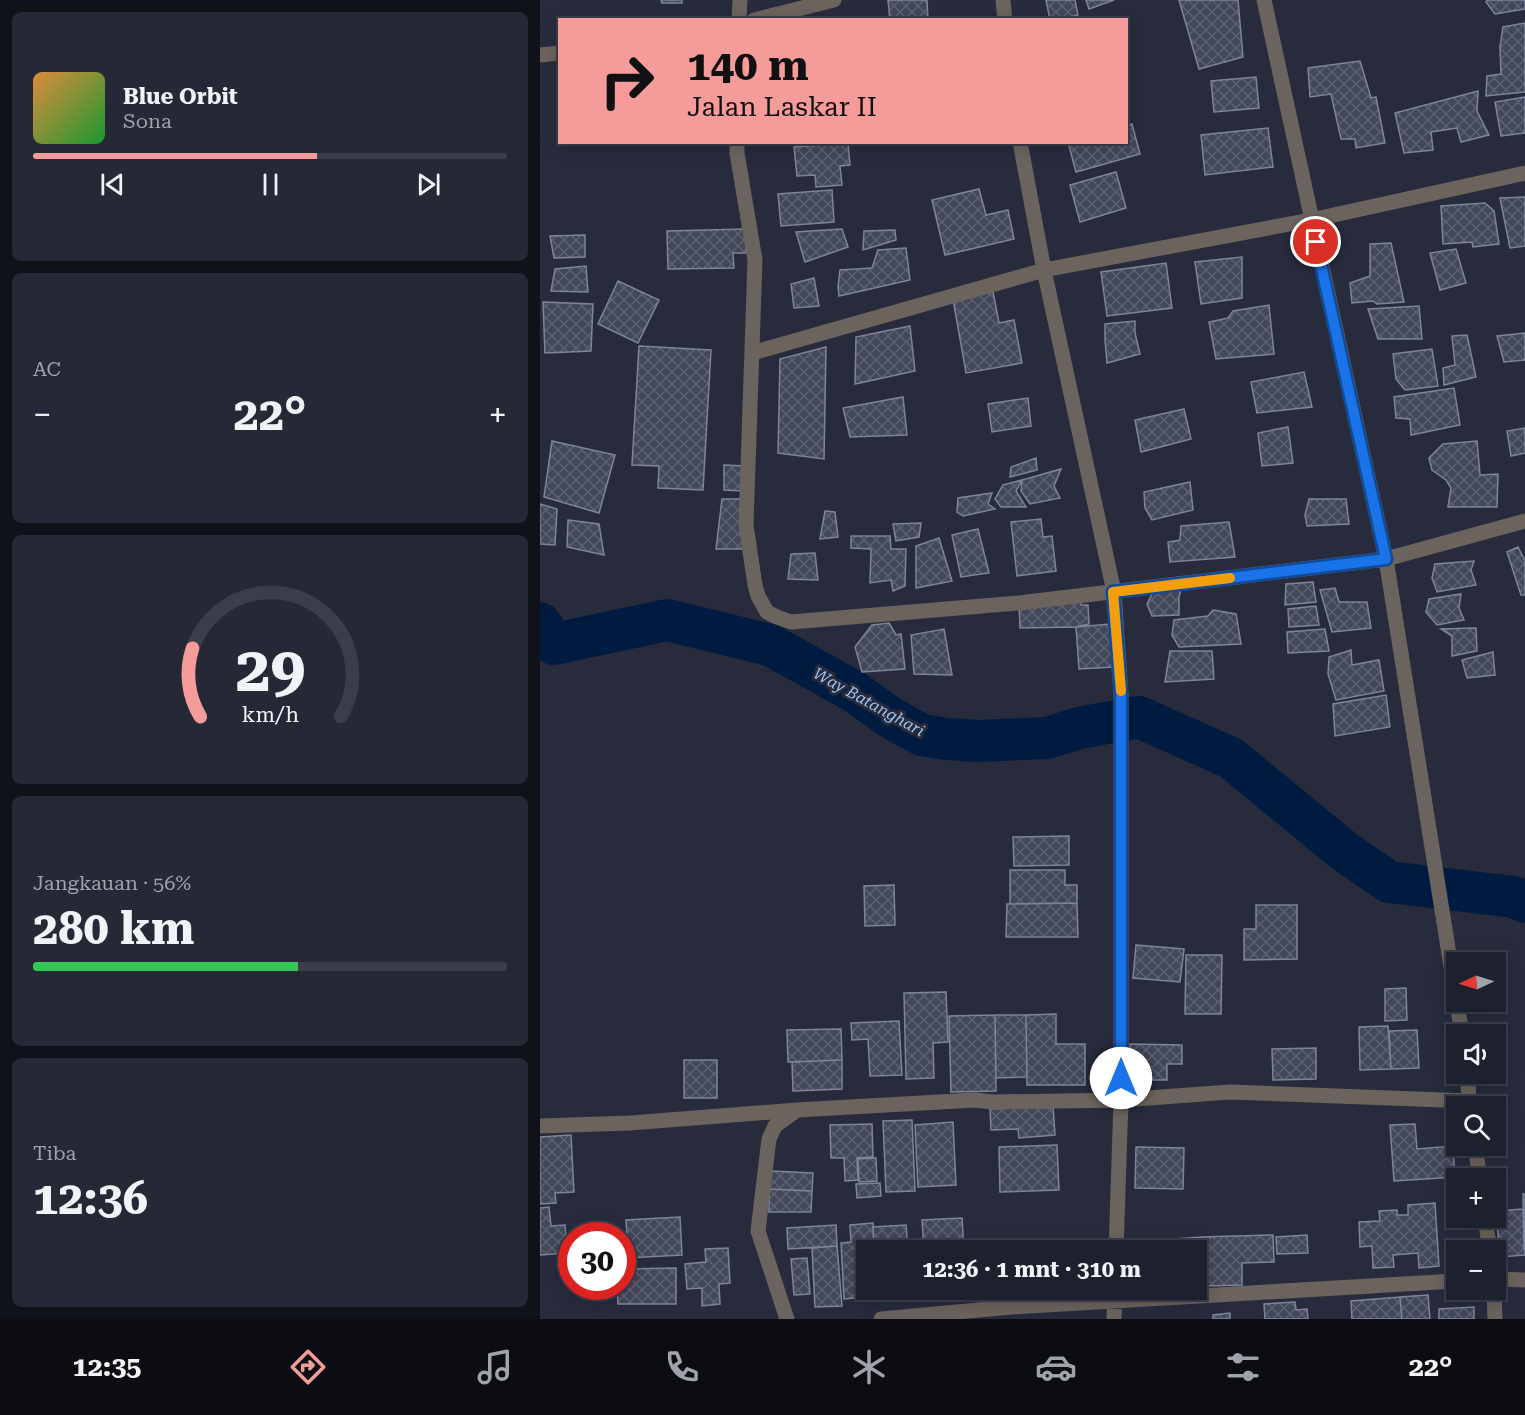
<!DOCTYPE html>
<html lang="id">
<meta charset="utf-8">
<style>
:root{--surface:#1d202d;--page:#252835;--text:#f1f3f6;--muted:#a0a3aa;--line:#3b3e49;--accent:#f59b99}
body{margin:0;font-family:"Roboto Serif",serif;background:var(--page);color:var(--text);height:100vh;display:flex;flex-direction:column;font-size:22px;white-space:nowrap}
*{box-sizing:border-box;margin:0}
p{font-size:20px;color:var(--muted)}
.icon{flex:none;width:33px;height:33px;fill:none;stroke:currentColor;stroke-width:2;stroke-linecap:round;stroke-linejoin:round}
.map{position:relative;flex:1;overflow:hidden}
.side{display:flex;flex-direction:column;gap:12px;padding:12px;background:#101219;width:540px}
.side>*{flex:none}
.banner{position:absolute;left:18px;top:18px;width:570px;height:126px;border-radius:0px;box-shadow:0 3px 15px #0003,0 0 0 2px var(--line);background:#f59b99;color:#111;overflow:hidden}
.needle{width:39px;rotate:266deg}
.controls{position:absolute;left:906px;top:952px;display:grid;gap:12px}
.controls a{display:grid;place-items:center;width:60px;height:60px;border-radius:0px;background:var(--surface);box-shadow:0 3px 15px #0003,0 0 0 2px var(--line);font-size:30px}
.speed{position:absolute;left:18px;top:1222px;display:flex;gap:12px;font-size:30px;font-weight:700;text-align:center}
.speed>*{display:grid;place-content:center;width:78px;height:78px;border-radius:50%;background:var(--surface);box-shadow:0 3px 15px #0003,0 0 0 2px var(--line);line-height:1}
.speed .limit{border:9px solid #d22;background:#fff;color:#111}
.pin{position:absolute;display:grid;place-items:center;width:51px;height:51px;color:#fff;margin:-26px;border:3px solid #fff;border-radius:50%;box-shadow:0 2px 6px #0007}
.me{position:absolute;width:66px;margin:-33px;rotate:0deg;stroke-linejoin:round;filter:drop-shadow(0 0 4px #0008)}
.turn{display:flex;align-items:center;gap:21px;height:126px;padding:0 30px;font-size:27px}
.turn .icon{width:78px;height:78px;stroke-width:2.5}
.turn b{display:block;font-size:42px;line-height:51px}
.big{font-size:45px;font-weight:700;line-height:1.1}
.side .card{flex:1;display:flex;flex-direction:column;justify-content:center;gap:9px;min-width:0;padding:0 21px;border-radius:9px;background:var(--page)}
.side .dial{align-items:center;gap:0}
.dial svg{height:156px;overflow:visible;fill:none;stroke:var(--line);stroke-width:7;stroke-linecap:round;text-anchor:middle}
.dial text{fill:var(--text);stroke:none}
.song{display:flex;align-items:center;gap:18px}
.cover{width:72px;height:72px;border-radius:9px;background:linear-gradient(135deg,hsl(30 70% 55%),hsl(130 70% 35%))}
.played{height:6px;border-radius:3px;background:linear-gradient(90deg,var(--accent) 60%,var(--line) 60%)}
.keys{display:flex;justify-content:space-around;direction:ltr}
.heat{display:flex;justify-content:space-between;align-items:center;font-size:33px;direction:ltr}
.charge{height:9px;border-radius:4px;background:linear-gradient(90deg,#34c759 56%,var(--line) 0)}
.trip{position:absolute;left:316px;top:1240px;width:351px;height:60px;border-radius:0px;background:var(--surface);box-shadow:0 3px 15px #0003,0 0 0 2px var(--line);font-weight:700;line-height:60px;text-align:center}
.dock{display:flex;height:96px;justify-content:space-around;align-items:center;background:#0c0d12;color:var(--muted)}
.dock .icon{width:42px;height:42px}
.dock .current{color:var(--accent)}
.dock b{font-size:27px;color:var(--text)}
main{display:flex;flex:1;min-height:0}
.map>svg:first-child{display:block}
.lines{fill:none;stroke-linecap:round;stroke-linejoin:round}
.river{stroke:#001b40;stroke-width:42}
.building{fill:url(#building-cross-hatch);stroke:#7f8599;stroke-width:1.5}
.minor{stroke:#6b635d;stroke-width:15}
.route-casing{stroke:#114b97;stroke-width:15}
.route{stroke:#1a73e8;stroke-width:10}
.slow{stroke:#f59e0b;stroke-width:10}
.labels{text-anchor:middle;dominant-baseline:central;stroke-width:6;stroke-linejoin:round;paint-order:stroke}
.water-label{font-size:16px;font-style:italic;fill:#9ec3f2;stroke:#272b3c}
</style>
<main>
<section class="side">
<div class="card">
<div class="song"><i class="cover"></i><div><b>Blue Orbit</b><p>Sona</p></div></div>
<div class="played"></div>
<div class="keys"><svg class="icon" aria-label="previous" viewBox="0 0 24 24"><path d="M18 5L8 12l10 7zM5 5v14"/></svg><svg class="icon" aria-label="pause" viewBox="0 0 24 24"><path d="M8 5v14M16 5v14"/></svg><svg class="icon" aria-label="next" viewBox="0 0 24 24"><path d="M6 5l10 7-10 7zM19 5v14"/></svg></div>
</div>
<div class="card"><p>AC</p>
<div class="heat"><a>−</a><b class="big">22°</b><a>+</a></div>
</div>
<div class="card dial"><svg viewBox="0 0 100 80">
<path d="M14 69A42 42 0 1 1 86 69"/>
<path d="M14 69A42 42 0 0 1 10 34" stroke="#f59b99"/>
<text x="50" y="56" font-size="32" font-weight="700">29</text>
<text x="50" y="72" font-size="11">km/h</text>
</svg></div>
<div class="card"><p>Jangkauan · 56%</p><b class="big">280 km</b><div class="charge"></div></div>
<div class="card"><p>Tiba</p><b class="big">12:36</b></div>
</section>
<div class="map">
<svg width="985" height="1319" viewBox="0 0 985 1319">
<defs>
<pattern id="building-cross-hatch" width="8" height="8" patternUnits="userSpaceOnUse" patternTransform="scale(1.5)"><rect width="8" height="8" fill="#424759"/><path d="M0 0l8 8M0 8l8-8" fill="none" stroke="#5d6171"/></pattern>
</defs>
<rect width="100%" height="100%" fill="#272b3c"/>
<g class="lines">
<!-- river -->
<path class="river" d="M0 623 14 644 127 620 230 645 315 692 351 718 382 735 408 739 438 741 507 738 539 728 599 717 691 758 804 851 849 882 974 897 985 902"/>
</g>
<!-- building -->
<path class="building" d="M121 0H142V3H122Z
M348 0H387L388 20H350Z
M506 0H535L538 15 519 20H510Z
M546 0H574L549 9Z
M639 0H698L703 57 659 69Z
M947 0H985V9L955 14 946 2Z
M985 23V92L946 96 947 76 961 74 960 47 963 27Z
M820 61 831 98 836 97 845 143 816 148 815 139H801L791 94 770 97 768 68Z
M716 77 719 108 674 112 671 81Z
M938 91 937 111 949 135 921 142 917 128 891 132 893 150 864 153 855 113Z
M985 97V133L961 136 955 102Z
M592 124 600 154 536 172 528 142H586V126Z
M728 128 733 167 665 175 661 135Z
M308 143 310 165 300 166 302 185 276 187 275 175 257 176 254 147Z
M576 172 586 208 540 222 530 185Z
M439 189 446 215 468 210 474 239 405 255 392 200Z
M292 190 294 222 241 226 238 194Z
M985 197V246L970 248 960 198Z
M945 203 954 211 959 244 933 247 932 242 903 244 901 206Z
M206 229V253H193L194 268 128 269 127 231Z
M302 229 308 247 265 262 256 232Z
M355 230 356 240 323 250 324 231Z
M45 235V257L14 258 10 236Z
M851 243 864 302 837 304 833 301 812 303 810 283 830 276V244Z
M366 248 370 280 299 296 298 287 300 270 332 268 338 250Z
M916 249 926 283 900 290 890 253Z
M702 257V298L661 304 655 262Z
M626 263 632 308 567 316 561 272Z
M46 266 48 292 11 291 15 269Z
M274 278 279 306 254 308 251 284Z
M78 281 119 300 98 343 58 324Z
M453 292 459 323 474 320 482 363 426 373 413 299Z
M3 302 53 304 51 351 5 353Z
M729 305 734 354 676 359 669 322 688 318 693 311Z
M879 306 882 339H838L828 309Z
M595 321V333L600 354 567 363 565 340V324Z
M370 326 375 371 315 384 316 337Z
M985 333V360L964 362 957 336Z
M927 335 936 377 904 385 903 368 915 365 912 336Z
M99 346 171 350 163 490 118 488 119 466 92 465Z
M286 347 284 459 238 453 240 359Z
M892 349 898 386 865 390 856 379 853 354Z
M764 372 772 407 717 413 711 382Z
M914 388 920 425 871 435 870 419 856 418 854 397Z
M363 397 367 435 310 437 303 408Z
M488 398 491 426 452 432 448 404Z
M644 409 651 439 601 452 595 420Z
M748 427 753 463 722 466 718 433Z
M985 428V453L971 456 967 431Z
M12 441 75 455 59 513 4 497Z
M937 441 940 475 958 474 957 507H908L911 488 906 480 892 470 889 458 903 444Z
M496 458 497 470 470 477 471 467Z
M184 465 206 466 205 491 184 490Z
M521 469 514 486 520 498 490 504 481 491 482 480Z
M482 480 476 491 486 507H461L455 499 463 485Z
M650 482 653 510 612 520 605 508 604 492Z
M452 493 448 504 455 509 423 516 417 512 418 498Z
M182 499H202L206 549H176Z
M769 499H806L809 524 767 526 765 515Z
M0 504 17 509 15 545 0 544Z
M285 511 295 512 298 537 280 539Z
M501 519 503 537 512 536 516 571 477 576 471 522Z
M28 520 59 524 64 555 27 547Z
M689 522 695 557 630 562 628 542 640 540 641 526Z
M381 523 379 537 356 541 353 524Z
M438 529 449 573 421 577 412 535Z
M311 536H350L351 549H366L365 586 353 591 351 580 330 583 331 549 311 548Z
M399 538 412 581 376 588V546Z
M978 547 985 561V595H981L967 552Z
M275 553 278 580 248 579 251 554Z
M934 561 931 570 936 585 897 592 892 578 895 564Z
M773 582 776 602 745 605 746 584Z
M795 588 799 602H827L831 628 792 632 780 590Z
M641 589 639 597V615L612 616 607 604 613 592Z
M921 594 919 608 924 620 897 625 886 612 889 599Z
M540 600 541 605H548L549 624 536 627 480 628 479 603Z
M776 606 779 625 749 627 748 609Z
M673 610 696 614 701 644 639 647 632 635 634 620 668 616Z
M349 623 356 635 361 634 365 669 322 672 315 647 332 625Z
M570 624 573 667 539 669 536 627Z
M936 628 937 651 912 656V636L901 629Z
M404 629 412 675 374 674 371 635Z
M785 629 789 651 748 653 747 632Z
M811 650 812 665 839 660 844 691 796 700 788 674 789 657Z
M630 651H672L674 679 625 682Z
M953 652 955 675 927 678 922 660Z
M846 695 850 727 795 736 793 704Z
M529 836V865L474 866 473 837Z
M470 870H525V885H537V903L470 904Z
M354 885 355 925 325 926 324 886Z
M537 903 538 937H466L467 904Z
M716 905H757V959L704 960V929H716Z
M596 945 644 949 640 982 593 978Z
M646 955H682L681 1014H645Z
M866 988 867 1020 845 1021V989Z
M406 992 408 1042 393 1043 394 1078 366 1079 364 993Z
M516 1014V1044H545V1085H487L486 1015Z
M455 1015H486L487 1077 456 1078Z
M455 1015 456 1091 411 1092 409 1016Z
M359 1021 362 1075 330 1076 328 1039 312 1040 311 1023Z
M848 1026 851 1069 820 1070 819 1027Z
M301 1029 302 1060 248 1062 247 1030Z
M877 1030 879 1068 851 1069 849 1031Z
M590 1044 642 1045V1064H627V1080H590Z
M776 1048V1079L733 1080 732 1049Z
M144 1060H177V1098H144Z
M302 1060V1089L253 1091 252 1062Z
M513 1105 515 1135 479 1138 478 1129 451 1130 450 1109Z
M372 1120 375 1191 346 1192 343 1121Z
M413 1122 416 1185 378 1187 375 1125Z
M332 1124 333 1157 317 1158 318 1180 305 1181 304 1158H291L290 1125Z
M875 1124 877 1149 913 1146 915 1177 854 1181 850 1125Z
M31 1135 34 1192 15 1193 16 1203 0 1204V1137Z
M517 1145 519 1190 460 1192 459 1147Z
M596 1147 644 1148 643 1189 595 1188Z
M336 1158 337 1181 319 1182 318 1159Z
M230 1171 273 1173 272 1191 229 1189Z
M340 1183 341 1196 317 1198 316 1184Z
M229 1189 272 1191 271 1212H229Z
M983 1194H985V1249H984Z
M895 1203 899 1266 879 1268 878 1253 853 1255 854 1267 833 1268 832 1246 820 1247 819 1222 840 1221 839 1211 857 1210V1215H868V1205Z
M9 1207 11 1226 25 1225 27 1253 0 1255V1208Z
M983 1209 985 1255 960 1257 956 1211Z
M140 1217 142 1255 88 1258 86 1220Z
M422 1218 424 1251H384L382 1220Z
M333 1223 334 1251H327V1290H337V1291L323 1292 324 1297 304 1299 301 1243 311 1242 310 1225Z
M296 1225 297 1246 248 1249 247 1228Z
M366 1225 368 1247 334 1250 333 1227Z
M733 1235 734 1262 702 1263V1285L663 1286 661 1237Z
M767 1235 768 1253 737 1254 736 1237Z
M661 1237 663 1286 657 1287V1251H603V1241Z
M297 1246 302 1306 275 1307 272 1248Z
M188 1248 190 1283 179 1284 180 1304 162 1306V1288L147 1289 145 1264 166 1262 165 1249Z
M267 1258 270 1294 254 1295 251 1259Z
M136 1268V1304H78L77 1287H82V1269Z
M337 1290H375V1293L338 1295Z
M386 1290H427V1298L387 1301Z
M888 1295 890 1319H862L860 1297Z
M860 1297 862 1319H812L811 1301Z
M755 1302 756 1310 767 1309 768 1319H725L724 1304Z
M934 1307V1319H899V1309Z
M690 1313V1319H673V1315Z"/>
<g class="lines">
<!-- minor -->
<path class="minor" d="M463 0 465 20
M724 0 846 559 916 998
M199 20 200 0
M214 20 294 0
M0 55 20 53
M197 142V153L215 260 206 525 215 585 218 596 227 612 237 617 251 622 479 603 846 559 985 521
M480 142 504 270 574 592 581 695V1100L576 1251
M212 353 504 270 771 220 985 173
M917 1002 922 1035
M927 1074 930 1107
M0 1126 90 1123 257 1110
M935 1146 940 1179
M945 1218 950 1251
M956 1279 985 1280
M954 1290 955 1319
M247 1319 218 1231 229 1139 235 1126 257 1110 435 1100 452 1102 581 1100 690 1092 929 1101
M341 1319 471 1307 916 1281
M574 1319 575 1292"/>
</g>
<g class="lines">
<defs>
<path id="route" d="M581 1078V695L573 592 846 559 776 242"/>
</defs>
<!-- route casing -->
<use href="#route" class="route-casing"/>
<!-- route -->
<use href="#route" class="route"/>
<!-- slow -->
<path class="slow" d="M581 691 573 592 690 578"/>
</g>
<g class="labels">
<!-- water labels -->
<g class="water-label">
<text transform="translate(329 702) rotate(29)">Way Batanghari</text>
</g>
</g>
</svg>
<div class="controls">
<a><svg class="needle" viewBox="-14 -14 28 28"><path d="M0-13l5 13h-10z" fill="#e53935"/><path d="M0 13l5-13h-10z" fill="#a0a3aa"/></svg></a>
<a><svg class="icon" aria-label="sound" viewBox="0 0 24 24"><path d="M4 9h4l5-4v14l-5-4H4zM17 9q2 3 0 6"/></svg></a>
<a><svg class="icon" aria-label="search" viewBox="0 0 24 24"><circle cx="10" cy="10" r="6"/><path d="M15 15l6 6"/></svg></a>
<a>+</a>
<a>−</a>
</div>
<div class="speed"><div class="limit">30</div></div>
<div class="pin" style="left:776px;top:242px;background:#d93025"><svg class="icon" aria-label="arrive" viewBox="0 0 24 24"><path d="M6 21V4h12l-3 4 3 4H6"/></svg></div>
<svg class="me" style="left:581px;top:1078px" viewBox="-20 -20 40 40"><circle r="19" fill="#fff"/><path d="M0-13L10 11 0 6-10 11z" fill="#1a73e8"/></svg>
<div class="trip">12:36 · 1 mnt · 310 m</div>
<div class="banner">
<div class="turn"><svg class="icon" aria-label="right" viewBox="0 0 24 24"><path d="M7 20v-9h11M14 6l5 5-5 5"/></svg><div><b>140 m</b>Jalan Laskar II</div></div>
</div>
</div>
</main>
<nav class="dock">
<b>12:35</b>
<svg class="icon current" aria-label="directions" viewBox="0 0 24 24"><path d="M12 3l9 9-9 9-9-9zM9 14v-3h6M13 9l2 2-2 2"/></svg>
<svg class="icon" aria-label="music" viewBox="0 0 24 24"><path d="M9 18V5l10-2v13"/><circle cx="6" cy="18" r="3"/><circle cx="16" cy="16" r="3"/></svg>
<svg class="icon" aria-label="phone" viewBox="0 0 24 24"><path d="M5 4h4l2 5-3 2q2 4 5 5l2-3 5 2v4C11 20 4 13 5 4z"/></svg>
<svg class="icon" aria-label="climate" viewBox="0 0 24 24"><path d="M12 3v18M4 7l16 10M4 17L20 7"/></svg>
<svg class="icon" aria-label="car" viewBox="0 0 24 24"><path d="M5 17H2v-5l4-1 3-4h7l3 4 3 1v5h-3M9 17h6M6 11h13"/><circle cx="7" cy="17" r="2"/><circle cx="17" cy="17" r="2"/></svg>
<svg class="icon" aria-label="filters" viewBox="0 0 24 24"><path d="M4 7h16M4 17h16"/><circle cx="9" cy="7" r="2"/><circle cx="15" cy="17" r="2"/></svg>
<b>22°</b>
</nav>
